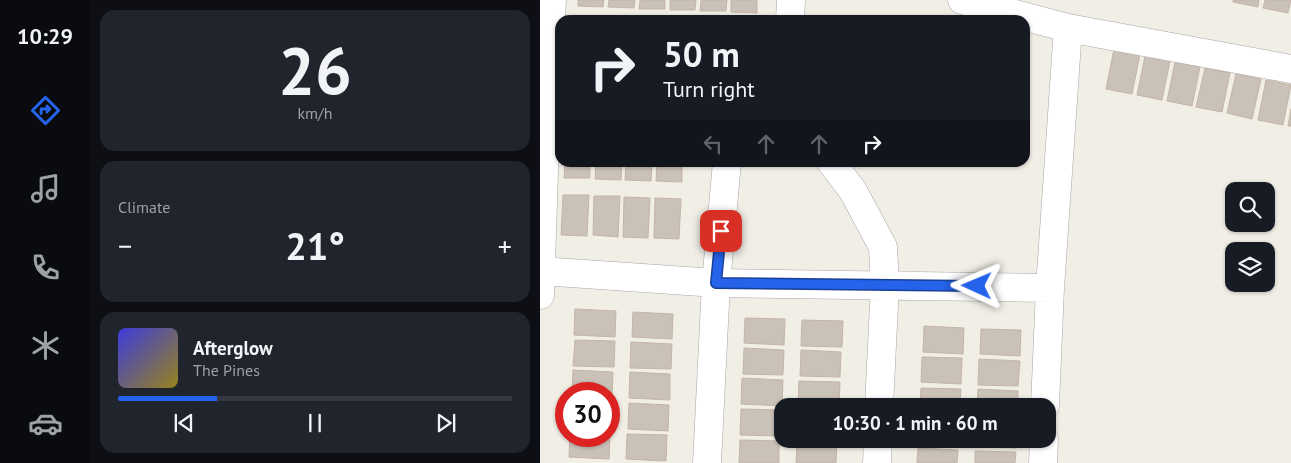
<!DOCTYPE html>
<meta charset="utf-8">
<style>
:root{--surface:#171b24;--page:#20242c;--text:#f1f3f6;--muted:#9ea1a6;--line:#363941;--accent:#2563eb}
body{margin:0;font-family:"PT Sans",sans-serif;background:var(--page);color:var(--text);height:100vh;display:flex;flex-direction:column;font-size:19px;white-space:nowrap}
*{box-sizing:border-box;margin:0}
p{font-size:16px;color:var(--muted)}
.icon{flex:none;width:28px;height:28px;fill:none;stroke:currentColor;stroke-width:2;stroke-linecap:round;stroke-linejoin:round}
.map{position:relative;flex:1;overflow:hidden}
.details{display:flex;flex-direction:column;gap:10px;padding:10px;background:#0d0f14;width:450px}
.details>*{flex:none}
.guide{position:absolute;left:15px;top:15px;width:475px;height:152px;border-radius:15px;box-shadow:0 1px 4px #0004;background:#171b24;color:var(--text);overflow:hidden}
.buttons{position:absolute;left:685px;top:182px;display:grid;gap:10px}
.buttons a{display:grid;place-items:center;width:50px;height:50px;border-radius:10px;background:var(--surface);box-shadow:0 1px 4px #0004;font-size:25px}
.speed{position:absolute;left:15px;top:382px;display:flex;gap:10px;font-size:25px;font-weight:700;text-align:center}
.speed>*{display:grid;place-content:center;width:65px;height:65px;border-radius:50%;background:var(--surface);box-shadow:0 1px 4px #0004;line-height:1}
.speed .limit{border:8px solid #d22;background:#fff;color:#111}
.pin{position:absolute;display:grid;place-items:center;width:42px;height:42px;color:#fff;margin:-21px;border-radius:10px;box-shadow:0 2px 8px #0006}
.me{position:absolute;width:55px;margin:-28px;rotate:271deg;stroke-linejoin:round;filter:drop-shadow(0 0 4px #0008)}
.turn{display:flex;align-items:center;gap:18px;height:105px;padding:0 25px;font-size:22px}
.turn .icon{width:65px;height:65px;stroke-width:2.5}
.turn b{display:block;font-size:35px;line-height:42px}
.lanes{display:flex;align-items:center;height:48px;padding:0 25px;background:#0003;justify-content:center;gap:25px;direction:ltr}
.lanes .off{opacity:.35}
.big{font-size:38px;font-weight:700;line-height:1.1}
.details .widget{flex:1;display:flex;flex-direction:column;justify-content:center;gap:8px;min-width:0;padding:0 18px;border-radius:15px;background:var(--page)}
.details .dial{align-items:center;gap:0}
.dial b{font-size:65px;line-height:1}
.song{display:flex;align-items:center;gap:15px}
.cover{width:60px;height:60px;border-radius:8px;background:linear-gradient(135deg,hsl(240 70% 55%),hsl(50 70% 35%))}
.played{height:5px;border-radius:2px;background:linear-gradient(90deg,var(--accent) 25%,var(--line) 25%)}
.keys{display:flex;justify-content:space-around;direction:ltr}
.heat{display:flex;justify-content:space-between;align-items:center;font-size:28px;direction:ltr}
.trip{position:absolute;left:234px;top:398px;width:282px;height:50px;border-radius:15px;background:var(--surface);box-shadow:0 1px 4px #0004;font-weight:700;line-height:50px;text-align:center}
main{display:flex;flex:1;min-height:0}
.dock{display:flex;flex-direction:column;width:90px;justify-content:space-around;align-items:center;background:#090b0e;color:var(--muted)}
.dock .icon{width:35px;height:35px}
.dock .on{color:var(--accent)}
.dock b{font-size:22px;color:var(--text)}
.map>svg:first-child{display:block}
.building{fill:#cac1b8;stroke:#c4b5a7}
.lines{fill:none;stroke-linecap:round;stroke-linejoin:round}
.minor-casing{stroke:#a7a7a7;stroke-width:29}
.minor{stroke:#fff;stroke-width:28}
.route-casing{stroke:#184099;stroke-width:12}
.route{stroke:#2563eb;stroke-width:9}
</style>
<main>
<nav class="dock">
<b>10:29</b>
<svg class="icon on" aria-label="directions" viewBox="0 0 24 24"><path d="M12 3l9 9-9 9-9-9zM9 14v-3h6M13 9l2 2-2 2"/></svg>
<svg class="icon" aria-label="music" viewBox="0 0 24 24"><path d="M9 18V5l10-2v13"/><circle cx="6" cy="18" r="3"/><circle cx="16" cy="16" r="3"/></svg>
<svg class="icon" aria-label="phone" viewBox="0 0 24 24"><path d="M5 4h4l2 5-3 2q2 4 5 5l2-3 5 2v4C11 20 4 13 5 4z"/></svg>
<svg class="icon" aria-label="climate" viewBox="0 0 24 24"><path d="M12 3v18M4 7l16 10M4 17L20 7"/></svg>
<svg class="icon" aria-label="car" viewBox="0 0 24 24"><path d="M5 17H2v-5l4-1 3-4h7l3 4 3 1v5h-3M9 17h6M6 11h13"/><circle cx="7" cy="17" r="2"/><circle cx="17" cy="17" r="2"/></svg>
</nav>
<section class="details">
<div class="widget dial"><b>26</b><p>km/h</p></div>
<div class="widget"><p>Climate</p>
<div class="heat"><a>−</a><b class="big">21°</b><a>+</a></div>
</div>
<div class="widget">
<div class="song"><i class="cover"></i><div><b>Afterglow</b><p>The Pines</p></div></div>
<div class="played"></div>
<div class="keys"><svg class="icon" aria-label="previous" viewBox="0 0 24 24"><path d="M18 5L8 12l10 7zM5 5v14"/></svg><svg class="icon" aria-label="pause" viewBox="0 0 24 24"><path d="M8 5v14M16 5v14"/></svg><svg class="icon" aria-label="next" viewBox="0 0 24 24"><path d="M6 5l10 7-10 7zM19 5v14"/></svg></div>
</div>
</section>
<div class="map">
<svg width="751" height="463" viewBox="0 0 751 463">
<rect width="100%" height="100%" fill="#f1eee6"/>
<!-- building -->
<path class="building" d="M38 0H64L63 7 38 6Z
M69 0H95L94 8 68 7Z
M100 0H125V9H99Z
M130 0H156L155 10H130Z
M161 0H187L186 11H160Z
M191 0H217V13L191 12Z
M693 0H719L718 7 693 2Z
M725 0H751L748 13 723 8Z
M574 49 600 54 592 94 566 89Z
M605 56 630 61 622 100 597 95Z
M635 62 660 67 652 106 627 101Z
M665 68 690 73 682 112 656 107Z
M696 74 721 79 712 119 687 113Z
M726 80 751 85 743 125 718 120Z
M751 109V126H748Z
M25 162H50V178H24Z
M56 162H82L81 180 55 179Z
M86 162H112L111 181 85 180Z
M117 162H142V182L116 181Z
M23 195H49L47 236 21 235Z
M54 196H80L78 237 53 235Z
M84 197 110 198 108 238 83 237Z
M115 198 141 199 139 239 114 238Z
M35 309 76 311 75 337 34 335Z
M93 312 133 314 132 339 92 337Z
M205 318 245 319 244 345 204 343Z
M262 320 303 321 302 347 261 346Z
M384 326 424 328 423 354 383 352Z
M441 329 481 330 480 356 440 354Z
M35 340 75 341 74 367 33 366Z
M91 342 132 344 131 369 90 368Z
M204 348 244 350 243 375 203 374Z
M261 350 301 352 300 377 260 376Z
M382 357 422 358 421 384 381 382Z
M439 359 480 361 478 386 438 385Z
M33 370 73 372 72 397H69V394H32Z
M90 372 130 374V400L89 398Z
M202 378 243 380 242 406 201 404Z
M259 381 300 382 299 406H258Z
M381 388 421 389 420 406H380Z
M438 389 478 391V406H437Z
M69 402 72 403 71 428H69Z
M89 403 129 405 128 431 88 429Z
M201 409 241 410 240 436 200 435Z
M69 433H70L69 459 29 457 30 436H69Z
M87 434 127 435 126 461 86 459Z
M378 439H419V445L378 444Z
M435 439H476V448L435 446Z
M200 440 239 441V463H199Z
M257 442 297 443 296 463H256Z
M378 448 418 450 417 463H377Z
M435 451 476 452 475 463H435Z"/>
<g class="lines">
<defs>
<path id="minor" d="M422 0 528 28 510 288 505 406
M250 20 251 0
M528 28 751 69
M291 162 313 191 343 247 345 284 339 406
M0 271 176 283 510 288
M0 295 6 109 12 0
M167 463 176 283 187 162
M337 463 338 439
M503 463 504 439"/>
</defs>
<!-- minor casing -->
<use href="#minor" class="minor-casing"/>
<!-- minor -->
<use href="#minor" class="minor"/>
</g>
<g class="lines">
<defs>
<path id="route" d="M181 231 176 283 437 286"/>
</defs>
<!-- route casing -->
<use href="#route" class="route-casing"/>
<!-- route -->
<use href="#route" class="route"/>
</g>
</svg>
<div class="buttons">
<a><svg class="icon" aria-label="search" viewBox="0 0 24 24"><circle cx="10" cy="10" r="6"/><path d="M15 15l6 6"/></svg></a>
<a><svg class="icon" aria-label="layers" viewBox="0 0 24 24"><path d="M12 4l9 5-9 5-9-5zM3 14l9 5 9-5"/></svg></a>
</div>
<div class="speed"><div class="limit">30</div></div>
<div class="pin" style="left:181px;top:231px;background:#d93025"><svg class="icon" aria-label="arrive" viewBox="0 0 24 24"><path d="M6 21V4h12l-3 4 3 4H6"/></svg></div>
<svg class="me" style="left:437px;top:286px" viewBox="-20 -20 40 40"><path d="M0-17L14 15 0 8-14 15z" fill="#2563eb" stroke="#fff" stroke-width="4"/></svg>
<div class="trip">10:30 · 1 min · 60 m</div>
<div class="guide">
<div class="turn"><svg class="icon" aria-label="right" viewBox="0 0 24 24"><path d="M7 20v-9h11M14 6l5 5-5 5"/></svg><div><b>50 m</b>Turn right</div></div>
<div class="lanes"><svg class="icon off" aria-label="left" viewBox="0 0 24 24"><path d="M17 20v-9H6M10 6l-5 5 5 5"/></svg><svg class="icon off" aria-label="ahead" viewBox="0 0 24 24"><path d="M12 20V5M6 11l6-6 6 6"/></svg><svg class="icon off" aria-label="ahead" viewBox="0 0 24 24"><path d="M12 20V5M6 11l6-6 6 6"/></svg><svg class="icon" aria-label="right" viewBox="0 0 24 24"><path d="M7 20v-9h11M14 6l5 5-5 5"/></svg></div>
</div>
</div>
</main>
